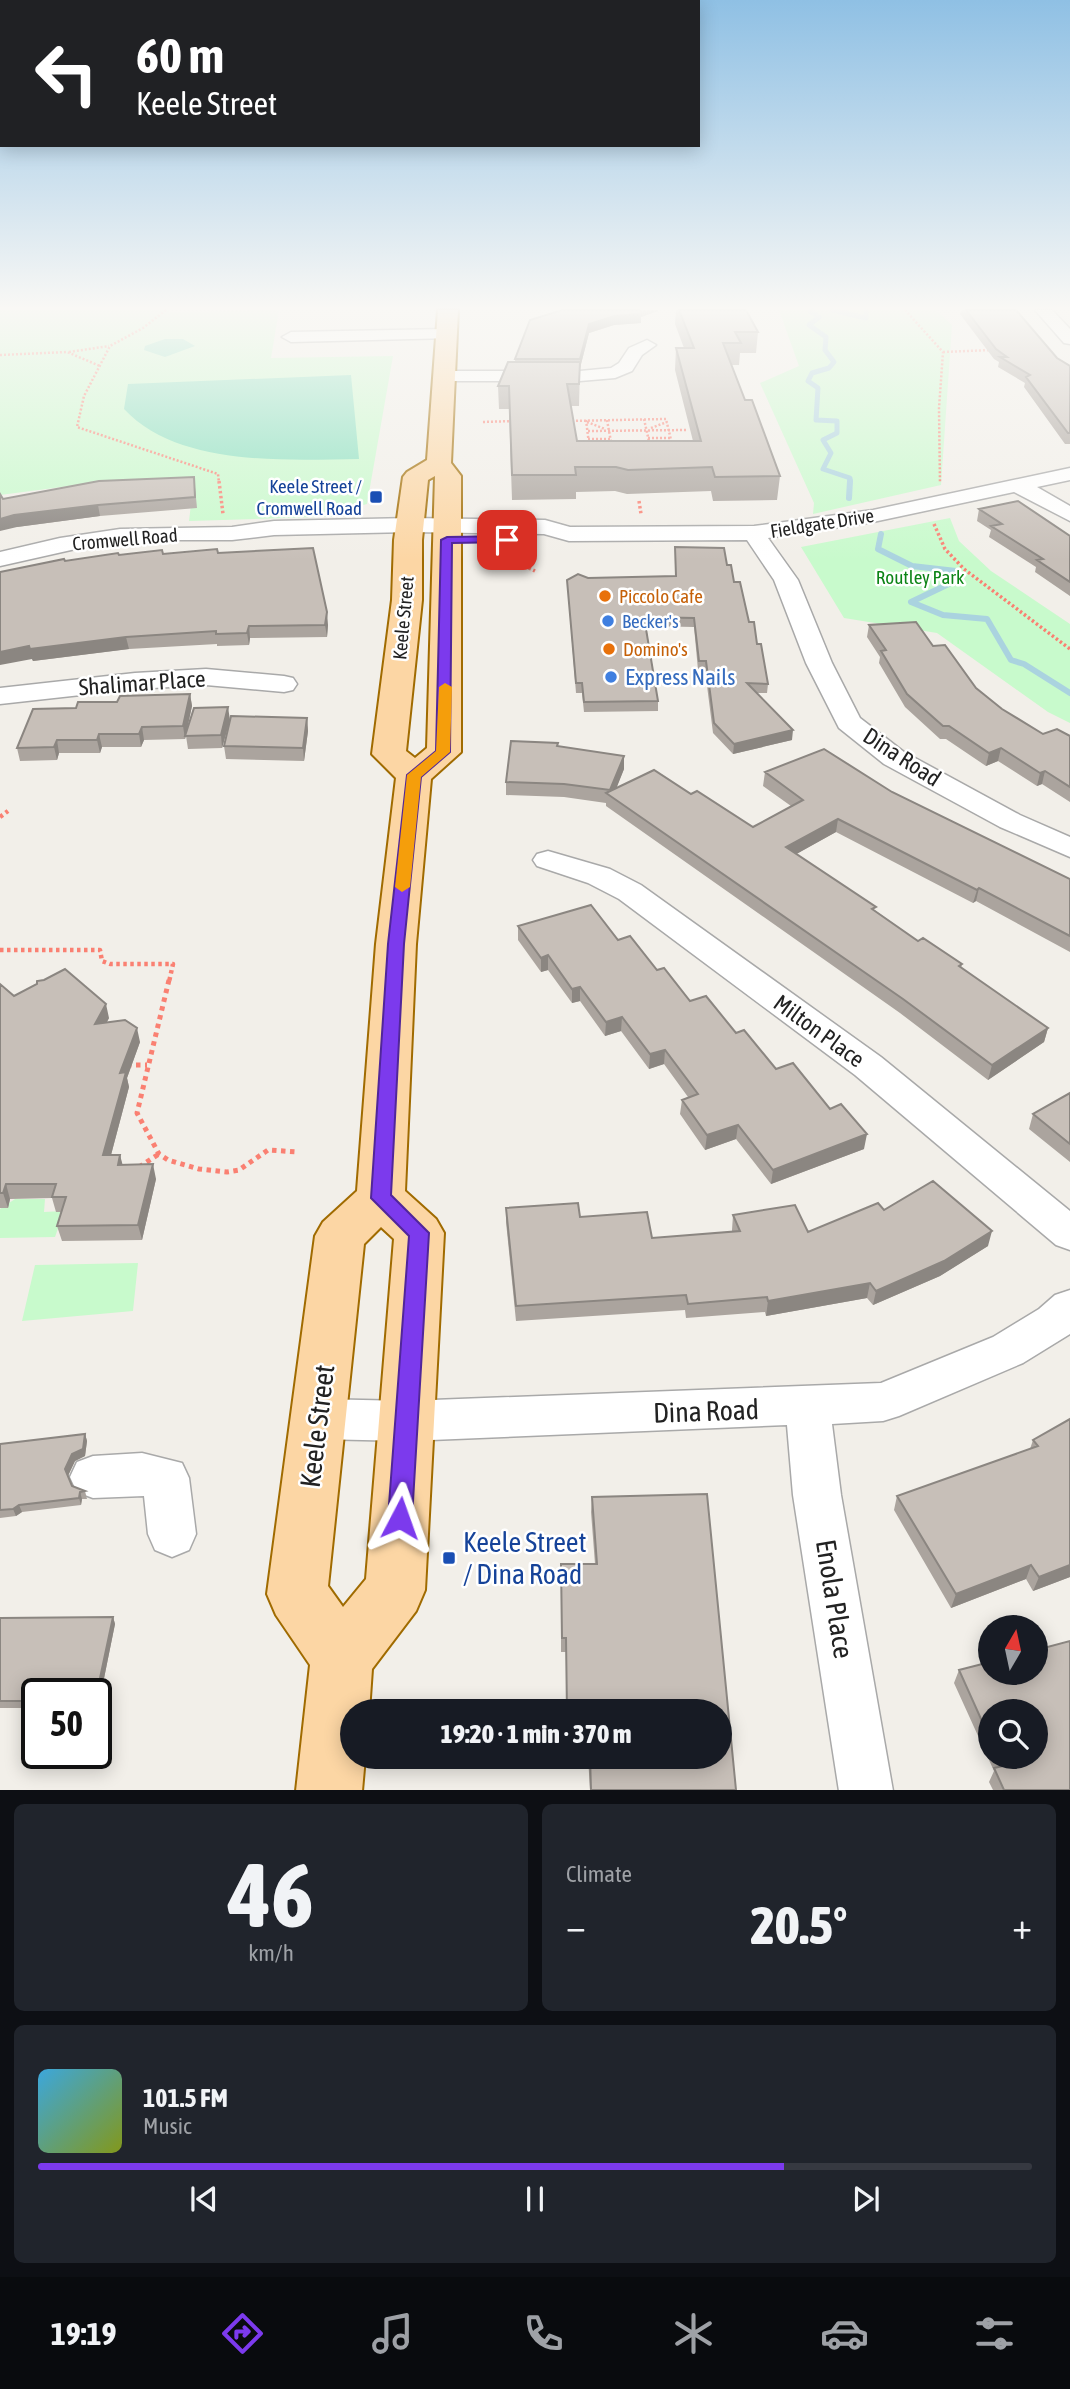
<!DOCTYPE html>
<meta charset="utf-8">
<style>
:root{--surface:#171b24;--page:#20242c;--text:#f1f3f6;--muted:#9ea1a6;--line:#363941;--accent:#7c3aed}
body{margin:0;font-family:"Asap Condensed",sans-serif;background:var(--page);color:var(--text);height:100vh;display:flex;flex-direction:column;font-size:26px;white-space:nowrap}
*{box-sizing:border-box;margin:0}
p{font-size:23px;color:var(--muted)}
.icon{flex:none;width:38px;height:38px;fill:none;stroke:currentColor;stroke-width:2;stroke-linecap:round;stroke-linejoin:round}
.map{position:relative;height:1790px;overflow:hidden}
.sheet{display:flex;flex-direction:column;gap:14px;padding:14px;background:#0d0f14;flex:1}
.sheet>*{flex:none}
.top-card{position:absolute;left:0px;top:0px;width:700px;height:147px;box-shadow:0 4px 18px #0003;background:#202124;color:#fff;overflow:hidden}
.needle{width:46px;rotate:9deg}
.buttons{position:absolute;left:978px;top:1615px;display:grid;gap:14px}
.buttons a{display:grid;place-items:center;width:70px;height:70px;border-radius:50%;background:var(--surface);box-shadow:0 4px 18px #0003;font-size:35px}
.speed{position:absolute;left:21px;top:1678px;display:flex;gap:14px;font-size:35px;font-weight:700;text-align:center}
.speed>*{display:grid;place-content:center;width:91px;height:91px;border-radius:50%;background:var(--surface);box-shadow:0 4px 18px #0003;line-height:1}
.speed .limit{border:4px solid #111;border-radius:10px;background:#fff;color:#111}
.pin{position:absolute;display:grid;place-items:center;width:60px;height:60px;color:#fff;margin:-30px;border-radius:14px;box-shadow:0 4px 10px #0006}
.me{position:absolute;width:77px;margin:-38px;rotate:4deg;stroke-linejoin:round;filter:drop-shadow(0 0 5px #0008)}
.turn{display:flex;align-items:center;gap:24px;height:147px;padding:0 21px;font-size:32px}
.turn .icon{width:91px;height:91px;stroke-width:2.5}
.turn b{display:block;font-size:49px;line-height:60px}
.big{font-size:52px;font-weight:800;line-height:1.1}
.sheet .widget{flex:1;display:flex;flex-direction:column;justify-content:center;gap:10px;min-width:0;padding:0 24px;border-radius:10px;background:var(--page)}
.sheet .dial{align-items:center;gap:0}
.dial b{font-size:91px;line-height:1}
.song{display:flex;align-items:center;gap:21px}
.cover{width:84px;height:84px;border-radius:10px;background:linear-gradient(135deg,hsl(200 70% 55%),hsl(70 70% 35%))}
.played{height:7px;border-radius:4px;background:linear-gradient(90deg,var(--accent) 75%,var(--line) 75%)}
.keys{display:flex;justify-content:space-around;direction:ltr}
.heat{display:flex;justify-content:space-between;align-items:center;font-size:38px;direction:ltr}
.sheet .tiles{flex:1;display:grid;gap:14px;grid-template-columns:1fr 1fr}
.widget:last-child{grid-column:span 2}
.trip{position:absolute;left:340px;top:1699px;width:392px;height:70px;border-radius:35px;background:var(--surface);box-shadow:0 4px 18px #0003;font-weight:800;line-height:70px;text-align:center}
.tabs{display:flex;height:112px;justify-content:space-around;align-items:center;background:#090b0e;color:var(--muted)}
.tabs .icon{width:49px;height:49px}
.tabs .current{color:var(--accent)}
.tabs b{font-size:32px;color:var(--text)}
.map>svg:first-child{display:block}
.park{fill:#c8facc}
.pitch{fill:#88e0be}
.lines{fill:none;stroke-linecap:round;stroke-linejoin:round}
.stream-far1{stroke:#aad3df;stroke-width:5}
.stream{stroke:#aad3df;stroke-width:6}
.minor-casing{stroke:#a9a9a9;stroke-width:3}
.major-casing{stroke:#a06b00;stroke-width:4}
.path-far3{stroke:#fa8072;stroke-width:2.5;stroke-dasharray:2 2;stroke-linecap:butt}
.path-far2{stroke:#fa8072;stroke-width:3.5;stroke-dasharray:2.5 2.5;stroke-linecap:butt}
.path-far1{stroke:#fa8072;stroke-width:4.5;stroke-dasharray:3.5 3.5;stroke-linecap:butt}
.path{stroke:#fa8072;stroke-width:5;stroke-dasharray:4.5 4.5;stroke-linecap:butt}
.minor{fill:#fff;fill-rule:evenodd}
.major{fill:#fcd6a4;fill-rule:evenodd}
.wall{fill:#aba49e;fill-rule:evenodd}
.shaded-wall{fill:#8b8681}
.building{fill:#c7bfb8;stroke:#8b8681;stroke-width:2}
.route{fill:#7c3aed;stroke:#51269a;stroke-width:2}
.slow{fill:#f59e0b}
.transit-dot{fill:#1a4fb4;stroke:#fff;stroke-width:2.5}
.food-dot{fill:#e8710a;stroke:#fff;stroke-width:2.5}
.shop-dot{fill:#3f7fe0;stroke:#fff;stroke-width:2.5}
.labels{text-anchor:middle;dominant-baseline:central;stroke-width:5;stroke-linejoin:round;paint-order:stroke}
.far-transit-label{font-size:19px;fill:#164399;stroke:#fff;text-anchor:end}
.far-street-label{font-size:19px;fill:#222;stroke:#fff}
.far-park-label{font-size:19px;fill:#0c8416;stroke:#fff}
.far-food-label{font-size:19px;fill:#c56008;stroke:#fff;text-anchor:start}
.far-shop-label{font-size:19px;fill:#366cbe;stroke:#fff;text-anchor:start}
.shop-label{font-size:23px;fill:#366cbe;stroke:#fff;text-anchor:start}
.street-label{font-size:23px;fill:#222;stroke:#fff}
.near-street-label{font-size:28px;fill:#222;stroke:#fff}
.near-transit-label{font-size:28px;fill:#164399;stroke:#fff;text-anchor:start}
</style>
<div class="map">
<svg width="1070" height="1791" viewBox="0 0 1070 1791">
<rect width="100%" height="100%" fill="#f2efe9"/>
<!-- park -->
<path class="park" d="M0 310H169V312L279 310 271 358 393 356 367 504 356 507 347 516 189 521 194 479 85 484 0 495Z
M779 310H936L952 325 941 485 813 514 814 503 760 383 799 366Z
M950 518 959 541 991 571 1070 624V723L1048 712 937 633 844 618 801 547Z
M15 1199H45L44 1212 64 1211 55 1237 0 1238V1209Z
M138 1263 133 1311 22 1321 35 1265Z"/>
<!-- pitch -->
<path class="pitch" d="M165 339H183L195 346 165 357 144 350 145 346Z
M351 375 359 459C286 460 178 467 124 409L128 384Z"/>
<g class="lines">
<!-- stream-far1 -->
<path class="stream-far1" d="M813 310 810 311 819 317 809 325 826 337 825 350 834 362 829 368 812 373 808 381 818 388 816 420 837 421V433L823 440 831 453 823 469 850 478V483
M832 310 866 318V310"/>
<!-- stream -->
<path class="stream" d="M849 498 850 481
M881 534 878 549 912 566 956 571 955 581 911 602 943 615 987 619 1011 660 1024 664 1070 693"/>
<defs>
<path id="minor" d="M1035 310H1052L1070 329V344L1064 343Z
M446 329 452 330 454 334 452 338 291 342 282 337 291 332Z
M647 340 656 345 642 355 632 371 615 378 580 381H443L434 376 443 371H580L611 368 619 363 629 348Z
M1070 468V480L1037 487 1070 506V521L1014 492 873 522 768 538 798 580 832 663 860 718 904 752 1020 815 1070 837V857L1000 827 884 764 839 728 806 663 774 580 747 540 569 541 544 534 410 532 274 535 232 540H160L80 548 0 566V552L60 538 120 529 232 527 274 521 410 518 545 520 570 527 754 526 873 510Z
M206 669 284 676 293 678 297 684 293 690 284 692 206 685 135 689 0 704V688L135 673Z
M548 851 610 869 641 885 881 1057 1070 1211V1250L1056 1245 855 1075 619 899 588 883 537 866 533 860 537 854Z
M1070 1290V1334L1023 1363 899 1416 883 1421 832 1424 841 1495 893 1791H839L793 1495 787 1425 407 1441 318 1439 302 1433 295 1419 302 1405 318 1399 407 1401 881 1383 993 1337 1039 1309 1055 1295Z
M142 1453 182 1463 189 1478 196 1534 189 1550 172 1557 155 1550 148 1534 144 1496 93 1498 77 1492 70 1477 77 1462 93 1456Z"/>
<path id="major" d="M438 310H458L451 463 461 476V752L431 779 416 944 405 1191 436 1219 444 1233 425 1590 416 1611 372 1669 369 1712H352V1757H365L362 1791H296L310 1665 276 1615 267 1594 315 1236 323 1222 357 1191 376 944 396 778 372 754 392 600 394 540 403 477 407 472 427 460ZM435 476 427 748 415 758 406 751 422 600V540L428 480ZM381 1227 394 1239 366 1579 343 1607 328 1586 364 1244Z"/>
</defs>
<!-- minor casing -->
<use href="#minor" class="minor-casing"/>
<!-- major casing -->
<use href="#major" class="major-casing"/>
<!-- path-far3 -->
<path class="path-far3" d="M166 310 143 328 110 346 84 396 77 427 218 474 219 483
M905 310 943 352 939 408 940 483
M69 352 109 346
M943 352 991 350
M0 355 67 352 100 366
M644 419 650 446
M586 420 589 444
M607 420 612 447
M568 421 666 419 672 444
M483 422 514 421
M587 422 605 429
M651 428 667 422
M588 431 688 430
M648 438H670
M588 439H611"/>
<!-- path-far2 -->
<path class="path-far2" d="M219 481 223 514
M639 501 641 514
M934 524 945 549 964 569 1070 649
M501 549 504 556 535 571"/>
<!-- path-far1 -->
<path class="path-far1" d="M0 817 8 811
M0 950H100L102 961 110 964H173L169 982"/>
<!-- path -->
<path class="path" d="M169 980 137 1113 159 1154 168 1160 199 1169 227 1172 239 1170 268 1150 298 1152
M127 1065H147
M139 1167 159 1154"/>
<!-- minor -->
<use href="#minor" class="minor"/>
<!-- major -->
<use href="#major" class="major"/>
</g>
<!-- wall -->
<path class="wall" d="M562 310H658V311L641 317V323L614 325 589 333 580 368 579 406H571L577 441H693L675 370 676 348H684L675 324 676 310H746L758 332 756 353H740L739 365H731L745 400 780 476 777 500 713 501 711 491 627 494 615 491 576 492V499L512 500 509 409H499L498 386 515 362V359Z
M961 310H1016L1057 358 1070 366V444H1065L1024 387 1025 383 998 367 999 362 994 359 960 314Z
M194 477 197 508 100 516 17 527 3 499Z
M979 509 1070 536V596L1035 572 1036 567 989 537 991 530 977 521Z
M675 547 727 565 749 622 768 684 767 693H756L792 740 733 754 713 733 705 670H698L694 627 646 626 658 701V711L584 712 582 693H576L567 580 675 576Z
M218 553 328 625 327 637 250 638 249 645 217 646V644L129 649 33 661 32 659 65 561 119 555Z
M869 625 933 646 976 688 1002 709 1043 734 1070 736V802L1042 784 1037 786 998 761 986 766 946 739H940L905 707 879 663 880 657 867 637Z
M190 694 192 706 186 733 230 720 222 748 188 749 186 736 185 739 144 740 141 747H102L100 753H59L57 760 20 761 17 748 76 708 117 702Z
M307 718 308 731 304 761 226 759 224 746Z
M558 746 624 756V769L616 788 691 794 753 827 791 806 763 786 765 772 892 792 1070 879V952L976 901 973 903 836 832 796 854 918 941 962 964 961 968 1048 1028 1044 1042 988 1080 900 1013 606 806V803L564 797 506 795V782Z
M518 926 618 940 657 970 690 1001 736 1033 776 1069 830 1109 864 1149 771 1184 736 1139 705 1150 680 1114 682 1100 688 1097 664 1064 649 1069 621 1031 605 1036 580 1001 572 1003 548 970 541 972 518 940Z
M0 984 14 996 109 1018 107 1022 140 1042 127 1078 129 1087 111 1155H120L122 1165 156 1179 142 1240 62 1241 57 1226 61 1212H56L52 1198 10 1199 8 1208H0Z
M1070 1093V1162L1029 1129 1033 1114Z
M506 1208 580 1217 652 1238 732 1232V1230L733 1215 808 1232 884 1210 988 1246 940 1276 873 1305 867 1298 766 1316 765 1312 686 1318 685 1310 516 1321 506 1222Z
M1070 1419V1577L1033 1591 1026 1579 951 1608 894 1510 897 1496 1030 1449 1033 1440Z
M85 1434 87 1441 85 1456 75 1461 68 1475 72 1486 85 1491 87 1499H82L81 1505 22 1512 16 1516 0 1518V1444Z
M707 1494 736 1790H590L588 1757H719V1712H566V1652H561V1564H595L591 1512 592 1497Z
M113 1617 115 1624 98 1708H96V1694H37V1708H0V1618Z
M959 1670 1070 1790H993L989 1782 994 1771 954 1683ZM990 1712 1036 1757H990Z"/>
<!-- shaded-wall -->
<path class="shaded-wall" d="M639 310H658V311L641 317V323L614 325 589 333 580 368V359L589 324Z
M98 505 100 516 17 527 0 531V519L14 515Z
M327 612 328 625 327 637 325 625Z
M249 626 250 638 249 645 247 633Z
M126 637 129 649 33 661 32 659 0 665V652L29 646Z
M190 694 192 706 185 739 183 726Z
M228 707 230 720 222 748 221 735Z
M307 718 308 731 304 761 303 748Z
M142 727 144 740 141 747 139 734Z
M793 730 792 740 733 754 734 744Z
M99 734 102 747 100 753 97 740Z
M57 740 59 753 57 760 54 747Z
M1001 748 998 761 986 766 989 753Z
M624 756V769L613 797 610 790Z
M1045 771 1042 784 1037 786 1040 773Z
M838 819 836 832 784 861 786 847Z
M979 888 976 901 973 903 977 890Z
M548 955V970L541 972V958Z
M580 987V1001L572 1003V989Z
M106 1004 109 1018 98 1038 95 1024Z
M622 1017 621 1031 605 1036 606 1022Z
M137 1028 140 1042 127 1078 129 1087 107 1170 103 1155 120 1073Z
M1048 1028 1044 1042 988 1080 992 1065Z
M665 1050 664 1064 649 1069 650 1054Z
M738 1125 736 1139 705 1150 707 1135Z
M867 1134 864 1149 771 1184 773 1170Z
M120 1155 124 1170 118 1165Z
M153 1164 156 1179 142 1240 138 1225Z
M6 1184 10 1199 8 1208 3 1193Z
M992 1231 988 1246 940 1276 873 1305 876 1291Z
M870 1283 867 1298 766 1316 768 1301Z
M85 1434 87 1441 85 1456 75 1461 68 1476 65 1469 72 1454Z
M80 1492 82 1499 81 1505 79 1498Z
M19 1505 22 1512 16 1516 13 1509Z
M1031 1565 1026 1579 951 1608 956 1594Z
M1070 1565V1577L1033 1591 1039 1577Z
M113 1617 115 1624 98 1708 96 1704V1697Z"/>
<!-- building -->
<path class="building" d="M562 310H640L641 314 615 316 589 324 580 359H515L530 320Z
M679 310H746L758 332H735L741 343H723L745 400H752L780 476 715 477 712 467 628 470 616 467H575L576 475H512L509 386H498L508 362H580L579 384H567L577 441H701L676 348H694Z
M966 310H1016L1057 358 1070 366V433H1068L1026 377 1030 375 1000 357H1007L996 349Z
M194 477 195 497 98 505 14 515 0 519V494L3 499 99 481Z
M1018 501 1070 536V582L1037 560 1043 559 991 526 1002 524 979 509Z
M675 547 724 548 727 565H731L734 582H740L749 622H754L757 644H761L768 684 747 683 793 730 734 744 714 723 706 661H699L694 618 644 617 658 701 584 702 582 683H576L567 580 578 574 588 578 676 576Z
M313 548 327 612 325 625 249 626 247 633 216 634V631L126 637 30 649 29 646 0 652V572L64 559 65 561 118 553 119 555 162 550 163 554 217 549 218 553Z
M916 622 933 646 945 645 976 688 1002 709 1043 734 1057 729 1070 736V787L1045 771 1040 773 1001 748 989 753 949 726H943L907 694 881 651 886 650 869 625Z
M190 694 183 726 142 727 139 734H99L97 740H57L54 747 17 748 33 709 76 708 78 702H117L120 696Z
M228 707 221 735 185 736 194 708Z
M231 716 307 718 303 748 224 746Z
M511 741 558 743 557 746 624 756 610 790 564 784 506 782Z
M824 749 892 792 1070 879V936L979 888 977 890 838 819 786 847 876 907 872 909 918 941 923 938 962 964 959 966 1048 1028 992 1065 903 999 606 793 654 770 691 794 697 791 753 827 803 800 765 772Z
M591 905 618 940 630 936 657 970 664 968 690 1001 706 996 736 1033 744 1030 776 1069 793 1063 830 1109 841 1104 867 1134 773 1170 738 1125 707 1135 682 1100 698 1094 665 1050 650 1054 622 1017 606 1022 580 987 572 989 548 955 541 958 518 926Z
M65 969 106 1004 95 1024 125 1020 137 1028 120 1073 126 1072 103 1155H120L118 1165 153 1164 138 1225 57 1226 66 1197H52L56 1184H6L3 1193H0V984L14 996 37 984V981L44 980Z
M1070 1093V1144L1033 1114Z
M933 1181 992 1231 944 1261 876 1291 870 1283 768 1301 767 1297 688 1304 686 1295 516 1306 506 1208 578 1203 580 1217 647 1212 652 1238 740 1231 733 1215 795 1205 808 1232 878 1203 884 1210Z
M1070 1419V1565L1039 1577 1031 1565 956 1594 897 1496 1038 1446 1033 1440Z
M85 1434 83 1449 72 1454 65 1469 72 1486 85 1491 80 1492 79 1498 19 1505 13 1509 0 1510V1444Z
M707 1494 736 1790H591L590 1757H719V1712H567L566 1638H562L561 1564H597L592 1497Z
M113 1617 96 1697V1694H37V1701H0V1618Z
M1070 1641V1790H1004L994 1768 1003 1766 999 1757H1036V1712H990V1739L959 1670 990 1662V1673H1036V1650Z"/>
<!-- sky -->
<linearGradient id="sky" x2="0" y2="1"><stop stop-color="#8fc0e4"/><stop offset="0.55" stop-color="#f9f8f5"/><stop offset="1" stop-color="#f9f8f5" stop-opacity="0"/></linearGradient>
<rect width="1070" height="560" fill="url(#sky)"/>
<!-- route -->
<path class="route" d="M507 536 513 540 511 542 452 543 450 752 421 777 404 944 391 1195 429 1233 412 1518 408 1526 400 1529 391 1526 388 1518 409 1236 371 1198 388 944 407 775 436 751 441 540 447 537Z"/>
<!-- slow -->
<path class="slow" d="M445 683 452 687 450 752 421 777 410 887 402 892 395 887 407 775 436 751 439 687Z"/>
<!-- markers -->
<g class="transit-dot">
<rect x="369" y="490" width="14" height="14" rx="3.5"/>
<rect x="442" y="1551" width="14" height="14" rx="3.5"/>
</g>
<g class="food-dot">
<circle cx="605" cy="596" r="7"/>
<circle cx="609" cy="649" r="7"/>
</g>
<g class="shop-dot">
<circle cx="608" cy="621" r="7"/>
<circle cx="611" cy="677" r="7"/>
</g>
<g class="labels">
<!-- far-transit labels -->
<g class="far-transit-label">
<text x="362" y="486">Keele Street /<tspan x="362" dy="22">Cromwell Road</tspan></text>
</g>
<!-- far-street labels -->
<g class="far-street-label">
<text transform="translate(822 523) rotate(-9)">Fieldgate Drive</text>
<text transform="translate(125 539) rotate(-5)">Cromwell Road</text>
<text transform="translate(403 618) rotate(-85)">Keele Street</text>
</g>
<!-- far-park labels -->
<g class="far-park-label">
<text x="920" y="577">Routley Park</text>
</g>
<!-- far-food labels -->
<g class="far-food-label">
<text x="619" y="596">Piccolo Cafe</text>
<text x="623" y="649">Domino's</text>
</g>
<!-- far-shop labels -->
<g class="far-shop-label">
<text x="622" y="621">Becker's</text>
</g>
<!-- shop labels -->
<g class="shop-label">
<text x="625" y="677">Express Nails</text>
</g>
<!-- street labels -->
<g class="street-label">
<text transform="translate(142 683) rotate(-4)">Shalimar Place</text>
<text transform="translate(902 757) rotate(33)">Dina Road</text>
<text transform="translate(819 1031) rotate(36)">Milton Place</text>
</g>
<!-- near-street labels -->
<g class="near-street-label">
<text transform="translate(706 1411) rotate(-2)">Dina Road</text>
<text transform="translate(317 1426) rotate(-83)">Keele Street</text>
<text transform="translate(835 1599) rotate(81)">Enola Place</text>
</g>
<!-- near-transit labels -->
<g class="near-transit-label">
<text x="463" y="1542">Keele Street<tspan x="463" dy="32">/ Dina Road</tspan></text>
</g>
</g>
</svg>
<div class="buttons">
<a><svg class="needle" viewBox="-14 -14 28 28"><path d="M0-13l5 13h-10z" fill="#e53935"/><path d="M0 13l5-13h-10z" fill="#9ea1a6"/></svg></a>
<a><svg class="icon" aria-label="search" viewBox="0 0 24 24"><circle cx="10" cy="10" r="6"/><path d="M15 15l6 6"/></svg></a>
</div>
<div class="speed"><div class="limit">50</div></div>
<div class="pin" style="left:507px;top:540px;background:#d93025"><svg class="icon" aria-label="arrive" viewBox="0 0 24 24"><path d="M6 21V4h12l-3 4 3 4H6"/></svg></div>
<svg class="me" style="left:400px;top:1518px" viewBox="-20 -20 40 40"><path d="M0-17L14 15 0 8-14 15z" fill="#7c3aed" stroke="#fff" stroke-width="4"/></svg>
<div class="trip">19:20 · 1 min · 370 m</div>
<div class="top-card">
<div class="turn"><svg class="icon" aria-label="left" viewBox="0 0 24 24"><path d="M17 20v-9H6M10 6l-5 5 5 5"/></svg><div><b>60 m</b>Keele Street</div></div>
</div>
</div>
<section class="sheet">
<div class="tiles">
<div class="widget dial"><b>46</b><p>km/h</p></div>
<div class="widget"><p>Climate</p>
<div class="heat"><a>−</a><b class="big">20.5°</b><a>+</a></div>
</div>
<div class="widget">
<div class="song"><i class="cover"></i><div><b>101.5 FM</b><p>Music</p></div></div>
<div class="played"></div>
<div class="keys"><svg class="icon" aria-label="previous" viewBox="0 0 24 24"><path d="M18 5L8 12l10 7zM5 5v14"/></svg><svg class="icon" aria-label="pause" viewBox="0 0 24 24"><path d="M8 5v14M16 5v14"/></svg><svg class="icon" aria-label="next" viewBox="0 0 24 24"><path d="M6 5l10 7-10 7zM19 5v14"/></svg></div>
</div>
</div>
</section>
<nav class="tabs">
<b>19:19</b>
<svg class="icon current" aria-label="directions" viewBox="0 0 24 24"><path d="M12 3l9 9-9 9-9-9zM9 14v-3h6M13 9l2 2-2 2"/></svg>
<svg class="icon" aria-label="music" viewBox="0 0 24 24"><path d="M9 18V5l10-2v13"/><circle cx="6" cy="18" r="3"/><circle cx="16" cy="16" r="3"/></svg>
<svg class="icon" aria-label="phone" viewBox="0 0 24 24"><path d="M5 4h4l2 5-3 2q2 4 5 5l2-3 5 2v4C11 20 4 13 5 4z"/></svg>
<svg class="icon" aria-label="climate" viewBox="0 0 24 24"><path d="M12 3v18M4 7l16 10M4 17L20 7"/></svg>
<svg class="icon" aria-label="car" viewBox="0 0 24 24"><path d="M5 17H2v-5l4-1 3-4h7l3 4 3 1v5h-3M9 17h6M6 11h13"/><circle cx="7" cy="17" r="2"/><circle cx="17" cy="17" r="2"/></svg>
<svg class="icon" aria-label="filters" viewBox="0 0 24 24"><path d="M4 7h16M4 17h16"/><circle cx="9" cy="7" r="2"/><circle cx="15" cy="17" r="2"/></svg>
</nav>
